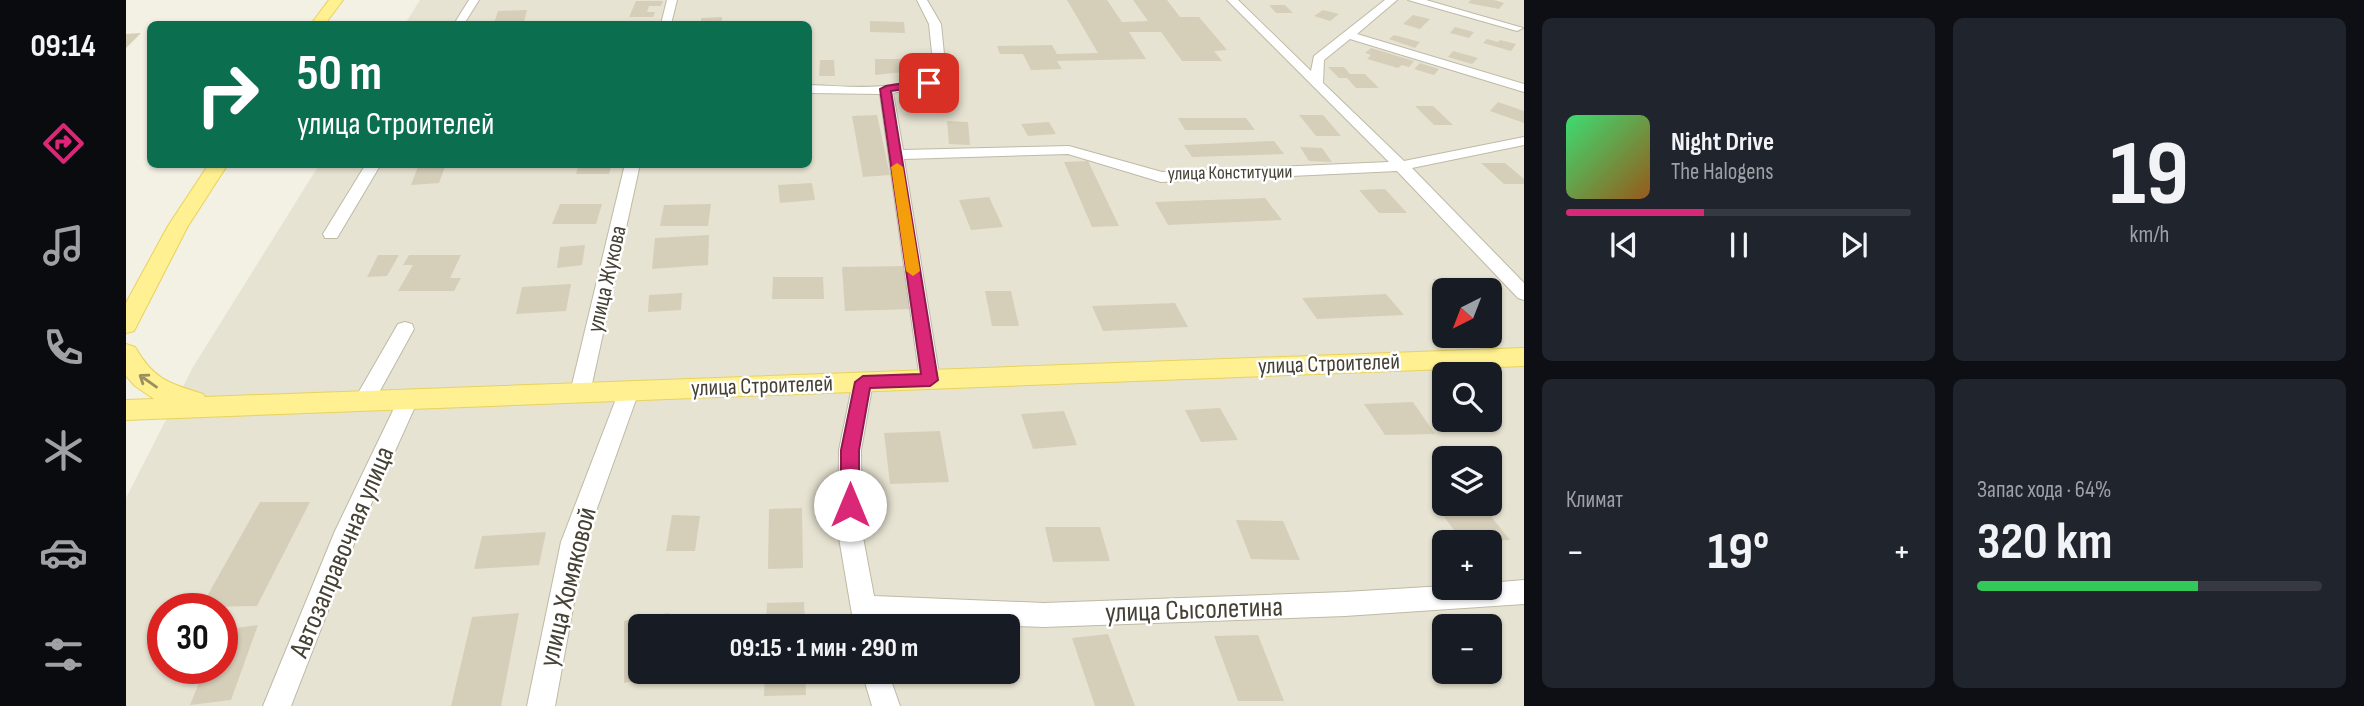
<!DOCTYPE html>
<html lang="ru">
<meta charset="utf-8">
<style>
:root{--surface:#171b24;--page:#20242c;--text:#f1f3f6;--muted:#9ea1a6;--line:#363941;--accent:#db2777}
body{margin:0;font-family:"Sofia Sans Condensed",sans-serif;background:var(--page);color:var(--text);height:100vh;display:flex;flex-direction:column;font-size:26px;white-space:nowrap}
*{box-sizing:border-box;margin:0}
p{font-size:23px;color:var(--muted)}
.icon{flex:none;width:38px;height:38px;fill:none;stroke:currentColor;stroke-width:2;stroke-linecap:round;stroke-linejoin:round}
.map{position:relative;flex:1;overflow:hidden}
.details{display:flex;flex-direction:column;gap:18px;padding:18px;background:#0d0f14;width:840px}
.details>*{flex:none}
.guide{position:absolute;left:21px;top:21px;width:665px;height:147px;border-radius:10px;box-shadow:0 2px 5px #0004;background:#0b6e4f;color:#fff;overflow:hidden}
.needle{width:46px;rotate:222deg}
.fabs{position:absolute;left:1306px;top:278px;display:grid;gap:14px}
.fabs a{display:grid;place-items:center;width:70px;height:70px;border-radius:10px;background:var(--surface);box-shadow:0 2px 5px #0004;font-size:35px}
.speed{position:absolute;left:21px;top:593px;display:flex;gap:14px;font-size:35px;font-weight:700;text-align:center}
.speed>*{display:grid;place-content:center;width:91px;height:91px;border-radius:50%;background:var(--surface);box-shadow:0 2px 5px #0004;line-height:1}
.speed .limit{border:10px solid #d22;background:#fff;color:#111}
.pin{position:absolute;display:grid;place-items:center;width:60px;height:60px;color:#fff;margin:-30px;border-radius:14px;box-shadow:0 4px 10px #0006}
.me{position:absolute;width:77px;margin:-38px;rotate:0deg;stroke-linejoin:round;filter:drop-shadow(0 0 5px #0008)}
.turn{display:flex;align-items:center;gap:24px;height:147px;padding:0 35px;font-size:32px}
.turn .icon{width:91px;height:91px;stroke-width:2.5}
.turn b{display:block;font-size:49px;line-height:60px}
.big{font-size:52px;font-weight:700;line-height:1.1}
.details .tile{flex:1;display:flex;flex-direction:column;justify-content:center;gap:10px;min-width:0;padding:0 24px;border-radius:10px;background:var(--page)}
.details .dial{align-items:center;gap:0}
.dial b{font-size:91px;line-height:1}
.song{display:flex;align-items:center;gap:21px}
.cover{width:84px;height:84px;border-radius:10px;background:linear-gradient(135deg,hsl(140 70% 55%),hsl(30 70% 35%))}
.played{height:7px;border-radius:4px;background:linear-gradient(90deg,var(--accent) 40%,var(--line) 40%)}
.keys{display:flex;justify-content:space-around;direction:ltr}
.heat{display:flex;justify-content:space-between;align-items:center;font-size:38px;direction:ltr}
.charge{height:10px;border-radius:5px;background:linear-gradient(90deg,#34c759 64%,var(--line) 0)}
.details .tiles{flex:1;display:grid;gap:18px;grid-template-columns:repeat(2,1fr)}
.trip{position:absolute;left:502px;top:614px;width:392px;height:70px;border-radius:10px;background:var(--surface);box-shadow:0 2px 5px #0004;font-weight:700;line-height:70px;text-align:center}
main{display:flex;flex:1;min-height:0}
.tabs{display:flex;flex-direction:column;width:126px;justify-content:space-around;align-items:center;background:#090b0e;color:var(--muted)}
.tabs .icon{width:49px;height:49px}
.tabs .on{color:var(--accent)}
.tabs b{font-size:32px;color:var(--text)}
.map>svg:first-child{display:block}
.residential{fill:#e7e3d2;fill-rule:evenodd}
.building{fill:#d5ceb9}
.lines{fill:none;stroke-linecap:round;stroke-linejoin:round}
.minor-casing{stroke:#bebaa6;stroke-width:2}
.major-casing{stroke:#e8d25d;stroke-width:2}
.minor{fill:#fff;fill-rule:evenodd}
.major{fill:#fff091;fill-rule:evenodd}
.oneway{stroke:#99905e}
.route{fill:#db2777;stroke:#8e194d;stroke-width:2}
.slow{fill:#f59e0b}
.labels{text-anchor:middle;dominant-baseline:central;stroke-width:5;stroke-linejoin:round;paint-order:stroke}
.far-street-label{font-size:19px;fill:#454134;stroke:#fff}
.street-label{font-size:23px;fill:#454134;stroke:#fff}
.near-street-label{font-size:28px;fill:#454134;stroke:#fff}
</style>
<main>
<nav class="tabs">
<b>09:14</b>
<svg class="icon on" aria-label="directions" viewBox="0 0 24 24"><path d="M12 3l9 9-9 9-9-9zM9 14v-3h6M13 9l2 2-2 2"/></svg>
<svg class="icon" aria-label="music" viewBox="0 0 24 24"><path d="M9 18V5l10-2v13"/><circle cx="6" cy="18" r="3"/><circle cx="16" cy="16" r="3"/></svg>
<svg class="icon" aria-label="phone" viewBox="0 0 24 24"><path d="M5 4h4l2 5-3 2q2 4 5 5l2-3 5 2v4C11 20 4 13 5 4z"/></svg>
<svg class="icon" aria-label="climate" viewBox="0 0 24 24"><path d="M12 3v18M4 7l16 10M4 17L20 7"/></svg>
<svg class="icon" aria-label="car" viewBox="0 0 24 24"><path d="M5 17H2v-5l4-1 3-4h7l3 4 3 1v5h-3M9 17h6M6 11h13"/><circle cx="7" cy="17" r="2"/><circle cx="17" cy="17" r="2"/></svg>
<svg class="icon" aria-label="filters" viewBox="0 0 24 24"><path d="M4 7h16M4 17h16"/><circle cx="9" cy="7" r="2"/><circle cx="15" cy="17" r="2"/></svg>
</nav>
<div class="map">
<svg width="1398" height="706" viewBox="0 0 1398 706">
<rect width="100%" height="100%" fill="#f3f0e4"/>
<!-- residential -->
<path class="residential" d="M294 0H1398V706H0V498L67 367 193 165 682 164V24H279ZM1318 290H1363V336H1318ZM1318 374H1363V420H1318ZM1318 458H1363V504H1318ZM1318 542H1363V588H1318ZM37 609H96V668H37ZM514 626H882V672H514ZM1318 626H1363V672H1318Z"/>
<!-- building -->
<path class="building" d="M941 0H981L996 22 1022 21 1007 0H1041L1054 17H1073L1101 50 1088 51 1096 61H1056L1035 32H1003L1020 59 931 61 936 69 905 70 897 54H874L871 46 926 45 931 54 972 53Z
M1345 0H1368L1378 3 1373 9 1342 3Z
M510 1H537L535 6H523L521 12H529L527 17H503Z
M1143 5H1159L1167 13H1150Z
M401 10 398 22 368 23 372 11Z
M1197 10 1213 14 1204 21 1188 16Z
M1287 15 1304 19 1294 29 1277 24Z
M596 17V24H575V18Z
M744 21 778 22 779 33 744 32Z
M1329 27 1348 32 1343 38 1324 33Z
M15 33 0 48V34Z
M1268 35 1294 42 1289 48 1263 39Z
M1361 39 1372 42 1374 40 1390 44 1385 51 1357 43Z
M1245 48 1288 61 1283 67 1276 65 1272 68 1241 59 1245 55 1239 53Z
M1327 51 1352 58 1346 64 1322 57Z
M749 59H778V72L749 75Z
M694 60H708L709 76H693Z
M1294 63 1313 69 1308 75 1288 69Z
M1202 67H1218L1224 74H1239L1253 88H1230L1221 78H1213Z
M1372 102 1398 111V123L1364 111Z
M1289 106H1307L1327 125H1308Z
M751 115 764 175 737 177 726 116Z
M1173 115H1197L1215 136H1190Z
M1052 118H1120L1129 130H1059Z
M821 121 842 122 844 145 823 144Z
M923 122 930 134 902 136 895 124Z
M1148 141 1158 154 1066 157 1058 145Z
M1174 147 1196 148 1206 162 1183 161Z
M962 161 993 226 966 227 938 162Z
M1355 163H1379L1398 179V184H1378Z
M293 164H320L313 183 285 185Z
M453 164H486L483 174H450Z
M686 183 689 200 654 203 652 185Z
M1259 189 1281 213H1253L1233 190Z
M863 197 877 227 845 230 833 200Z
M1139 198 1156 220 1042 225 1029 202Z
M434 204H476L470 224H426Z
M585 204 582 226H534L538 205Z
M583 235 582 265 526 269 529 238Z
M459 245 456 265 431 268 434 247Z
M252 255H273L261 276 241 277Z
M283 255H335L324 278H335L328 291H272L287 265H277Z
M780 266 787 309 719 311 716 267Z
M647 277H697L698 299H646Z
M1307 279 1339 281 1347 290H1318V294Z
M445 284 440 311 390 314 396 287Z
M859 291H885L893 326H866Z
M556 293 555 310 522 312 523 295Z
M1260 294 1278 315 1191 319 1176 298Z
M1049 303 1062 327 977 331 966 306Z
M1287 402 1309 434 1259 435 1238 404Z
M1094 408 1112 440 1075 442 1059 410Z
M938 411 951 445 907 449 895 414Z
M814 431 823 482 764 484 758 433Z
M134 502H184L131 606 75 607Z
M676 508 677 568 642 569 643 509Z
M1359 509 1384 540 1337 542 1316 514Z
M546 515 574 516 569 551H540Z
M1110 520 1157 521 1174 560 1125 559Z
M919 527H974L984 561 927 562Z
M420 532 413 565 348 569 356 536Z
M678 602 679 626H640L641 603Z
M393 613 375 706H325L346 617Z
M543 613 544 626H514V672L547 673 498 683V621Z
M132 625 105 700 64 705 79 668H96V630Z
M982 634 1009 706H969L946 638Z
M1132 635 1158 701H1112L1088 636Z
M639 672H679L680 695 638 696Z"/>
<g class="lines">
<defs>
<path id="minor" d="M343 0H353L338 24H328Z
M541 0H551L545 24H535Z
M791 0H801L815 24 820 74 806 84 767 93 777 150 943 146 1036 172 1263 162 1101 0H1112L1185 71 1188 56 1259 0H1271L1231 34 1398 84V92L1224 39 1198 60 1197 83 1278 161 1398 137V145L1286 168 1398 283V300L1392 298 1271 171 1035 182 942 154 778 159 814 380 811 385 804 388 797 385 794 380 754 94 682 93V85C724 86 770 93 808 72L803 24Z
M1282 0H1300L1397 28 1391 31Z
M240 164H255L211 238H199L197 234Z
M499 164H514L464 393 461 398 454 401 447 398 444 393Z
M279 322 286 324 288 329 245 407 238 409 231 407 228 401 231 395 272 324Z
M737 374 744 377 747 382 735 450 736 532 748 596 918 603 1219 592 1318 586V588H1363V583L1398 580V604L1219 616 918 627 753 621 754 626H728L712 532 713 450 727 382 730 377Z
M503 383 510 386 513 391 459 542 429 706H401L435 542 493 391 496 386Z
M282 392 289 394 292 400 233 531 165 706H137L209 531 272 400 275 394Z
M736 672H762L774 706H746Z"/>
<path id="major" d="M203 0H217L199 24H185Z
M83 164H102L62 226 8 331 0 333V303L42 226Z
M0 344 9 347C28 380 43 383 77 394L79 397 1398 348V366L0 420V400L28 399 9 386 0 376Z"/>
</defs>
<!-- minor casing -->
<use href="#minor" class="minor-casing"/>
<!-- major casing -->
<use href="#major" class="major-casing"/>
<!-- minor -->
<use href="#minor" class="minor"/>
<!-- major -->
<use href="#major" class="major"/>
</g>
<!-- one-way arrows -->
<defs><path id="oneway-shaft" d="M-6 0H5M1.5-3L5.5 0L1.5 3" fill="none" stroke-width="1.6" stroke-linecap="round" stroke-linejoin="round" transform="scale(1.75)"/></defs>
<use class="oneway" href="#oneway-shaft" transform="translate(22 381) rotate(-145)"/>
<!-- route -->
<path class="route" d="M803 79 808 83 806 85 765 91 812 380 804 386 744 388 733 450V505L731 511 724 513 717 511 715 505V450L729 382 737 376 795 374 754 89 760 86Z"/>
<!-- slow -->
<path class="slow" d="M771 163 777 167 794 271 787 276 780 271 765 167Z"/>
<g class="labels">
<!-- far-street labels -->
<g class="far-street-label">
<text transform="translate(1104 173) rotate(-1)">улица Конституции</text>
</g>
<!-- street labels -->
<g class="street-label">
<text transform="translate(481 279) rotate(-77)">улица Жукова</text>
<text transform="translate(1203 364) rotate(-2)">улица Строителей</text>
<text transform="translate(636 386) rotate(-2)">улица Строителей</text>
</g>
<!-- near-street labels -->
<g class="near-street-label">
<text transform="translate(216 552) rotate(-67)">Автозаправочная улица</text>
<text transform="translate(442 587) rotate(-76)">улица Хомяковой</text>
<text transform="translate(1068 610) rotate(-2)">улица Сысолетина</text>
</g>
</g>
</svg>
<div class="fabs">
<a><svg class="needle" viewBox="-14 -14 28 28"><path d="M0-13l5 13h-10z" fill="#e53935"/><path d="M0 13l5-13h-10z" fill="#9ea1a6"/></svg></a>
<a><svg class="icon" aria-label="search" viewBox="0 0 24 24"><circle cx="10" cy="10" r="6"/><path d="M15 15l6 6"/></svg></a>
<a><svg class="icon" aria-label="layers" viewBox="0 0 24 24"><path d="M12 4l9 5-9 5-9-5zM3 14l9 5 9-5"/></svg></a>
<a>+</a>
<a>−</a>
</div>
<div class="speed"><div class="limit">30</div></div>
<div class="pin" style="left:803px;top:83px;background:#d93025"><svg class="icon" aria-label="arrive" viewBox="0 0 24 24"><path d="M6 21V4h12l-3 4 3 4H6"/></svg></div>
<svg class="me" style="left:724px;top:505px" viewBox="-20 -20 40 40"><circle r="19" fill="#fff"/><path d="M0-13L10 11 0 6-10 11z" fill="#db2777"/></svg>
<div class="trip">09:15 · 1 мин · 290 m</div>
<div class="guide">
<div class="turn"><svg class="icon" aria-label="right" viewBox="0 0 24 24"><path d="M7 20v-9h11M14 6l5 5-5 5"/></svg><div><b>50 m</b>улица Строителей</div></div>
</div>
</div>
<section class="details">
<div class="tiles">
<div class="tile">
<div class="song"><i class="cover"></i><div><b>Night Drive</b><p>The Halogens</p></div></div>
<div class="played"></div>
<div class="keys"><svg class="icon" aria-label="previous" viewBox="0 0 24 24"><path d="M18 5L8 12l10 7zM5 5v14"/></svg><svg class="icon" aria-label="pause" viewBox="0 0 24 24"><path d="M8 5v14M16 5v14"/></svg><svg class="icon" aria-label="next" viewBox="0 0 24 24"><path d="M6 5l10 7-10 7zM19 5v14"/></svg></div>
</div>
<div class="tile dial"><b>19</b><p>km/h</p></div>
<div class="tile"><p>Климат</p>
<div class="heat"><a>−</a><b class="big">19°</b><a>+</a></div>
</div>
<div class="tile"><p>Запас хода · 64%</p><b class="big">320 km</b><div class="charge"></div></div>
</div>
</section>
</main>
